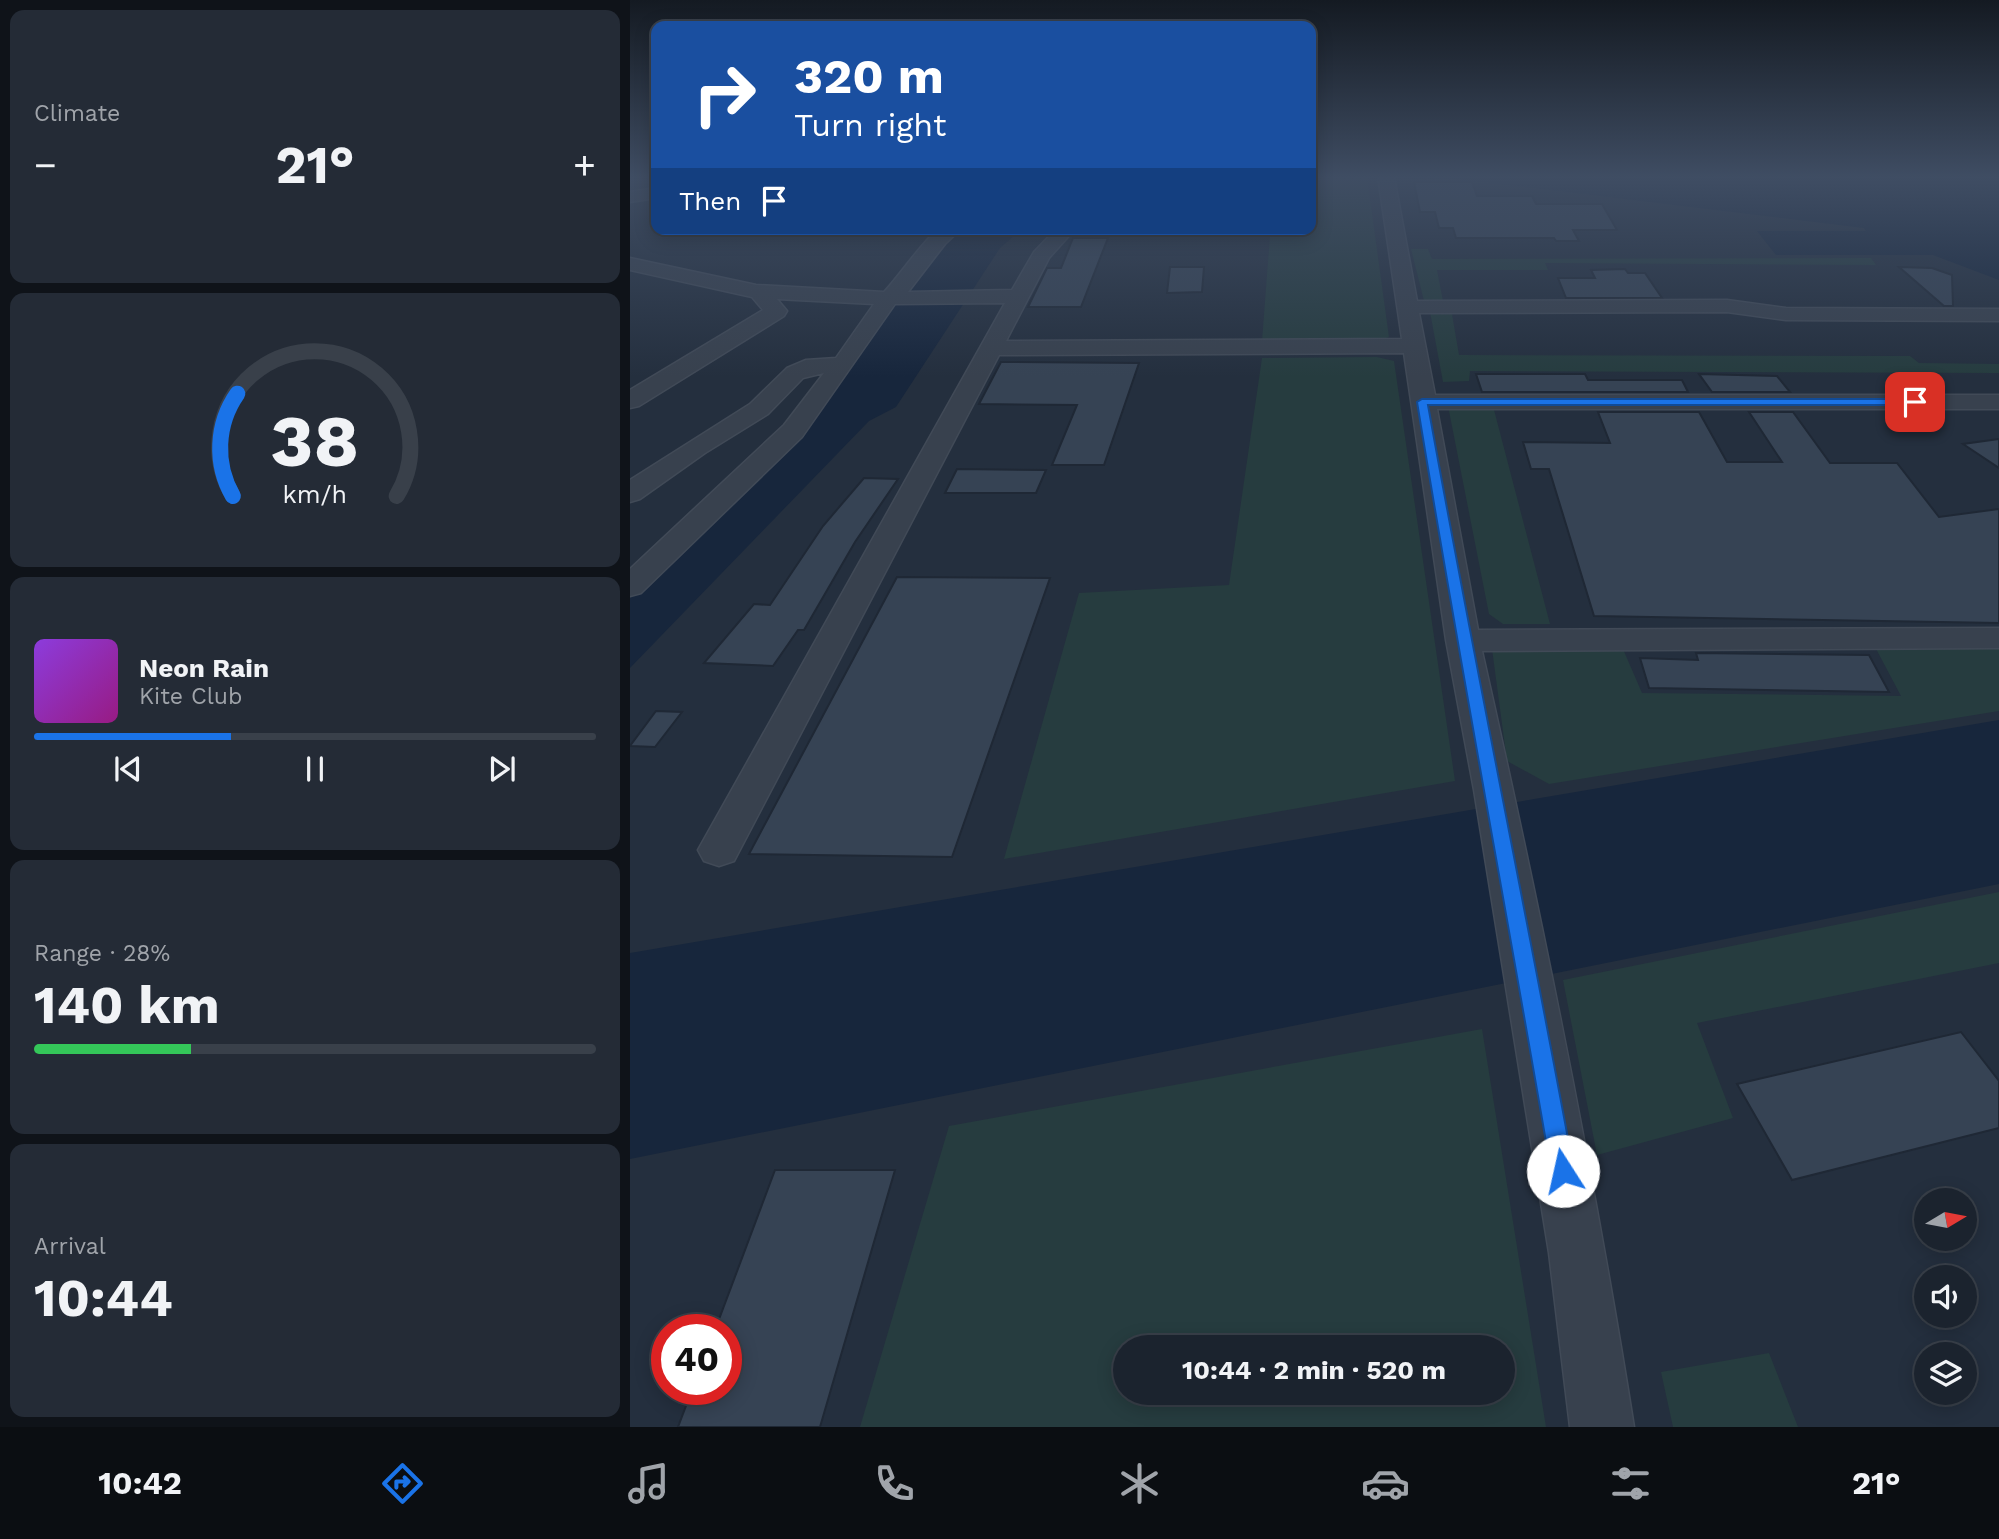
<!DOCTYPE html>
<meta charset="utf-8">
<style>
:root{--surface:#1b232e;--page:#242b36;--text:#f1f3f6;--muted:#a0a4aa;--line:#39404a;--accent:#1a73e8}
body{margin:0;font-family:"Work Sans",sans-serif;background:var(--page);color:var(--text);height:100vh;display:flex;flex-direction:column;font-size:26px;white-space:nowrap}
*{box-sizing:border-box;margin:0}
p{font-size:23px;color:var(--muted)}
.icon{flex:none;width:38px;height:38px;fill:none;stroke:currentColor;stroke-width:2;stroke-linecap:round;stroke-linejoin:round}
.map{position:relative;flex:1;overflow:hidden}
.details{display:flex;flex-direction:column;gap:10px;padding:10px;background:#0f1319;width:630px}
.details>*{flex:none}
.guide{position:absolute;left:21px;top:21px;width:665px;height:214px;border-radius:14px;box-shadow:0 4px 18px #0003,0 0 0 2px var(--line);background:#1a4fa0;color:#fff;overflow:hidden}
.needle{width:46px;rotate:80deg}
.controls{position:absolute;left:1284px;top:1188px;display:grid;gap:14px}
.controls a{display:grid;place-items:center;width:63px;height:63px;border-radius:50%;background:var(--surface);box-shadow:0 4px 18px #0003,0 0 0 2px var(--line);font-size:35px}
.speed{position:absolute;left:21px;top:1314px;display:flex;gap:14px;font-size:35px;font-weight:700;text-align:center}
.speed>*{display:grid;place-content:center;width:91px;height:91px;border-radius:50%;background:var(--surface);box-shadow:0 4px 18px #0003,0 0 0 2px var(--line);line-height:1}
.speed .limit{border:10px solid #d22;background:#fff;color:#111}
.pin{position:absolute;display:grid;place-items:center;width:60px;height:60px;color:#fff;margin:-30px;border-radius:14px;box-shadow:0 4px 10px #0006}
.me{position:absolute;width:77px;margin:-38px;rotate:350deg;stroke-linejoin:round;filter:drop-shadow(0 0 5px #0008)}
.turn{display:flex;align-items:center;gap:24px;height:147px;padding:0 28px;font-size:32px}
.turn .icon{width:91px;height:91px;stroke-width:2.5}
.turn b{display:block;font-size:49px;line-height:60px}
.then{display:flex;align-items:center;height:66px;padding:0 28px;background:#0003;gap:14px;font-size:26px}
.big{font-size:52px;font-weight:700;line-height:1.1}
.details .card{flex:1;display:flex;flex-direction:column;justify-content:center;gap:10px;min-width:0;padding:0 24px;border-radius:14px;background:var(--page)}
.details .dial{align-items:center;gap:0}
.dial svg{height:182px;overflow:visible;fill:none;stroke:var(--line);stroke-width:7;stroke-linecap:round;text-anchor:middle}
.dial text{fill:var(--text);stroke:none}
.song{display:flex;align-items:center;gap:21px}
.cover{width:84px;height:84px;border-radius:10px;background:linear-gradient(135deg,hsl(270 70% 55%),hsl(310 70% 35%))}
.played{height:7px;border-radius:4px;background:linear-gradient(90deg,var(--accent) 35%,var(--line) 35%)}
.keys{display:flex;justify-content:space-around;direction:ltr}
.heat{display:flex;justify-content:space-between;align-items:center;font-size:38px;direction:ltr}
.charge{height:10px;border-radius:5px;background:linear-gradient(90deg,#34c759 28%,var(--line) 0)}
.trip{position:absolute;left:483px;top:1335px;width:402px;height:70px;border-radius:35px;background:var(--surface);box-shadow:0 4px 18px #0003,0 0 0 2px var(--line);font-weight:700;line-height:70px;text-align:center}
.tab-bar{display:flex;height:112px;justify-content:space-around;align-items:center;background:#0b0e12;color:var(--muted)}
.tab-bar .icon{width:49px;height:49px}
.tab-bar .on{color:var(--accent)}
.tab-bar b{font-size:32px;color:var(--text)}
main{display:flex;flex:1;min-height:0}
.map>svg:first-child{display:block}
.green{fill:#263c3f;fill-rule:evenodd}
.water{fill:#17263c}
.building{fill:#364354;stroke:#1f2835;stroke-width:2}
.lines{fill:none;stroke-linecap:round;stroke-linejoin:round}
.minor-casing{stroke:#414a57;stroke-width:3}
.minor{fill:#38414e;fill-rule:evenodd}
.route{fill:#1a73e8;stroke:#114b97;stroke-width:2}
</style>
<main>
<section class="details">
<div class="card"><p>Climate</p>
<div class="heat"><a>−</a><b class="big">21°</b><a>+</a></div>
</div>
<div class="card dial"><svg viewBox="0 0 100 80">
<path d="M14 69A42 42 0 1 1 86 69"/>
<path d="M14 69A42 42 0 0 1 16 24" stroke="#1a73e8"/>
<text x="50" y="56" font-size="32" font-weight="700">38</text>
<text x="50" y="72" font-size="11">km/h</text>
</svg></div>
<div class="card">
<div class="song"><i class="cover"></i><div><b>Neon Rain</b><p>Kite Club</p></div></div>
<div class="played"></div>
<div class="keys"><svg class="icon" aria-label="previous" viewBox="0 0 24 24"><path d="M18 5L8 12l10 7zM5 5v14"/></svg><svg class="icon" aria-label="pause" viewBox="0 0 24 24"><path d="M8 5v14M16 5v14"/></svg><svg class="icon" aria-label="next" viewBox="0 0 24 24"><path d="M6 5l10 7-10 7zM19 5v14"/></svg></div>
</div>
<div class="card"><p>Range · 28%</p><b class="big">140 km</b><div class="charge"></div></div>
<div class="card"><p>Arrival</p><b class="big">10:44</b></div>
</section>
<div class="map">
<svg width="1369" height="1427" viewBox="0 0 1369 1427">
<rect width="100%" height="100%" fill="#242f3e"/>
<!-- green -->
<path class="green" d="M681 177H737L759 337 746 342 632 341 640 235H547L549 229H681Z
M781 249H798L802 259 1241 258 1246 265 915 263 918 270H807L813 301H794Z
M800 312 822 314 829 355 1280 356 1289 363 1369 364V373L840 371 839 381 813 382Z
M747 357 764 361 825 781 374 859 449 593 599 585 632 358Z
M818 406H863L920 624H873L859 614Z
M1244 645H1369V711L919 784 877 761 862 649H993L1012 693 1271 696Z
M1369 892V963L1067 1023 1103 1118 967 1155 933 980Z
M852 1029 916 1427H230L319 1126ZM495 1348H873V1393H495Z
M1139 1353 1168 1427H1043L1031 1372Z"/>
<!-- water -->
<path class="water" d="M813 177H1369V280L1303 255H1146L1127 231H1236L1234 228Z
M330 229H392L370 248 266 407 239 421 0 668V598L165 436 314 241Z
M1369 720V884L0 1159V953Z"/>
<!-- building -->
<path class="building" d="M784 182H842L847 196H902L906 204H972L987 230H943L949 241H926L924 238H826L823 228H809L805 212H790Z
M443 238H478L451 307H398L417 268H431Z
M540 267H574L572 292 537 293Z
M1269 267 1302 268 1322 275 1323 306H1314Z
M995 269 998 273H1015L1032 298H936L928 278H965L961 270Z
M371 362 509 363 474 465H422L447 405 349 404Z
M846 374H955L958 380H1052L1058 392H852Z
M1069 374 1147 376 1160 392H1082Z
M968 412H1069L1097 462H1152L1119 412H1163L1200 463H1267L1309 517 1369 509V623L964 616 919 469H901L893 442 980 443Z
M1369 439V468L1333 444Z
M327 469 416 470 406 493H315Z
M234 478 268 479 225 542 174 630H168L143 666 74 663 124 604 140 605 193 526Z
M267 577 420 578 322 857 119 854Z
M1066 653 1239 655 1259 692 1019 688 1010 658 1068 660Z
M26 711 52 712 25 747 0 746Z
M1331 1032 1369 1081V1128L1162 1180 1107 1084Z
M145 1170H265L190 1427H48L62 1390H96V1330H85Z"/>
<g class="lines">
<defs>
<path id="minor" d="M748 177H764L787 301 1097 300 1156 308 1369 309V321L1156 320 1097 312 789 313 805 395H1369V409H807L848 630 1369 628V648L852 651C910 908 963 1167 1004 1427H940L919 1253 844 790 816 640 774 353 369 355 104 861 89 866 74 861 68 850 375 303 265 304 172 437 11 593 0 596V569L154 425 194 373 173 378 138 414 75 453 10 499 0 502V480L120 404 157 368 176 360 206 358 244 304 147 299 157 311 154 316 9 406 0 408V390L133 310 122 297 0 270V258L126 285 254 292C267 279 297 235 309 230 315 228 325 229 331 229L315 244 278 292 382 290 404 252 426 229H445L419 258 376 341 772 339Z
M26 188V198L0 202V192Z"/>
</defs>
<!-- minor casing -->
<use href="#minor" class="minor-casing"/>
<!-- minor -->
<use href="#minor" class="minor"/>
</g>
<!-- sky -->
<linearGradient id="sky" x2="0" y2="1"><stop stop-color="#141a22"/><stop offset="0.47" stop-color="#3f4d63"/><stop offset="1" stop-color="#3f4d63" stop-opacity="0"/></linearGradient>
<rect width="1369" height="377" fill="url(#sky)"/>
<!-- route -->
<path class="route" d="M792 399H1285L1291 402 1285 405H798C844 661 897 915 944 1171L941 1179 933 1182 924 1179 921 1171C877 914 829 659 787 402Z"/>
</svg>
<div class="controls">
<a><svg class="needle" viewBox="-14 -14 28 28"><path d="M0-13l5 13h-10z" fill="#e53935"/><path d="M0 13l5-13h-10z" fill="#a0a4aa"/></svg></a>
<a><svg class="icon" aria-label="sound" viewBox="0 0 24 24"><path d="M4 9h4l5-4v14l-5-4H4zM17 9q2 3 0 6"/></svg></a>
<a><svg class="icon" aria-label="layers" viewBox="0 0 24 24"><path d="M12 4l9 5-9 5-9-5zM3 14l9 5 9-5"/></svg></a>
</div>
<div class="speed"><div class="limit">40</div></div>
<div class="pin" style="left:1285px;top:402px;background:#d93025"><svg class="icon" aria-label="arrive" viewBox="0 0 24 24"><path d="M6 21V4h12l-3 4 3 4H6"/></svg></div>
<svg class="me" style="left:933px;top:1171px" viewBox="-20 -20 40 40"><circle r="19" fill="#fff"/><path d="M0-13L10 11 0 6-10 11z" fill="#1a73e8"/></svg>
<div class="trip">10:44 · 2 min · 520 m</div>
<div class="guide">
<div class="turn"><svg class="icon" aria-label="right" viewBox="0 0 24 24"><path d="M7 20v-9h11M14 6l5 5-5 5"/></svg><div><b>320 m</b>Turn right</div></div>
<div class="then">Then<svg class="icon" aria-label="arrive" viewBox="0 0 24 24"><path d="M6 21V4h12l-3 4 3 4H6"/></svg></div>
</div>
</div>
</main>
<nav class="tab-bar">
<b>10:42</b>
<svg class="icon on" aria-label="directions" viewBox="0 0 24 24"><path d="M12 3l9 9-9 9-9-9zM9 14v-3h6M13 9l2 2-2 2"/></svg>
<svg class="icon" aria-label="music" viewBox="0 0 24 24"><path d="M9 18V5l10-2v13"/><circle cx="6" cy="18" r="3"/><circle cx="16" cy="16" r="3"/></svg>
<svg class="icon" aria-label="phone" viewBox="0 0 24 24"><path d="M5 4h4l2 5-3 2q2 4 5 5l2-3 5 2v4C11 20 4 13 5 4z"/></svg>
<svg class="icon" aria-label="climate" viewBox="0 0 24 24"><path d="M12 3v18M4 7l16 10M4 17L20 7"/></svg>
<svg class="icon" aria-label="car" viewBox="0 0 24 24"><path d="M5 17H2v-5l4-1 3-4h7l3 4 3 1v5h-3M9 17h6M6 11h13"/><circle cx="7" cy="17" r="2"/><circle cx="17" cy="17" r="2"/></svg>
<svg class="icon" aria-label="filters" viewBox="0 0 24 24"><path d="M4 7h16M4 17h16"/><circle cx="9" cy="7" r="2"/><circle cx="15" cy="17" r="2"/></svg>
<b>21°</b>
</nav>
